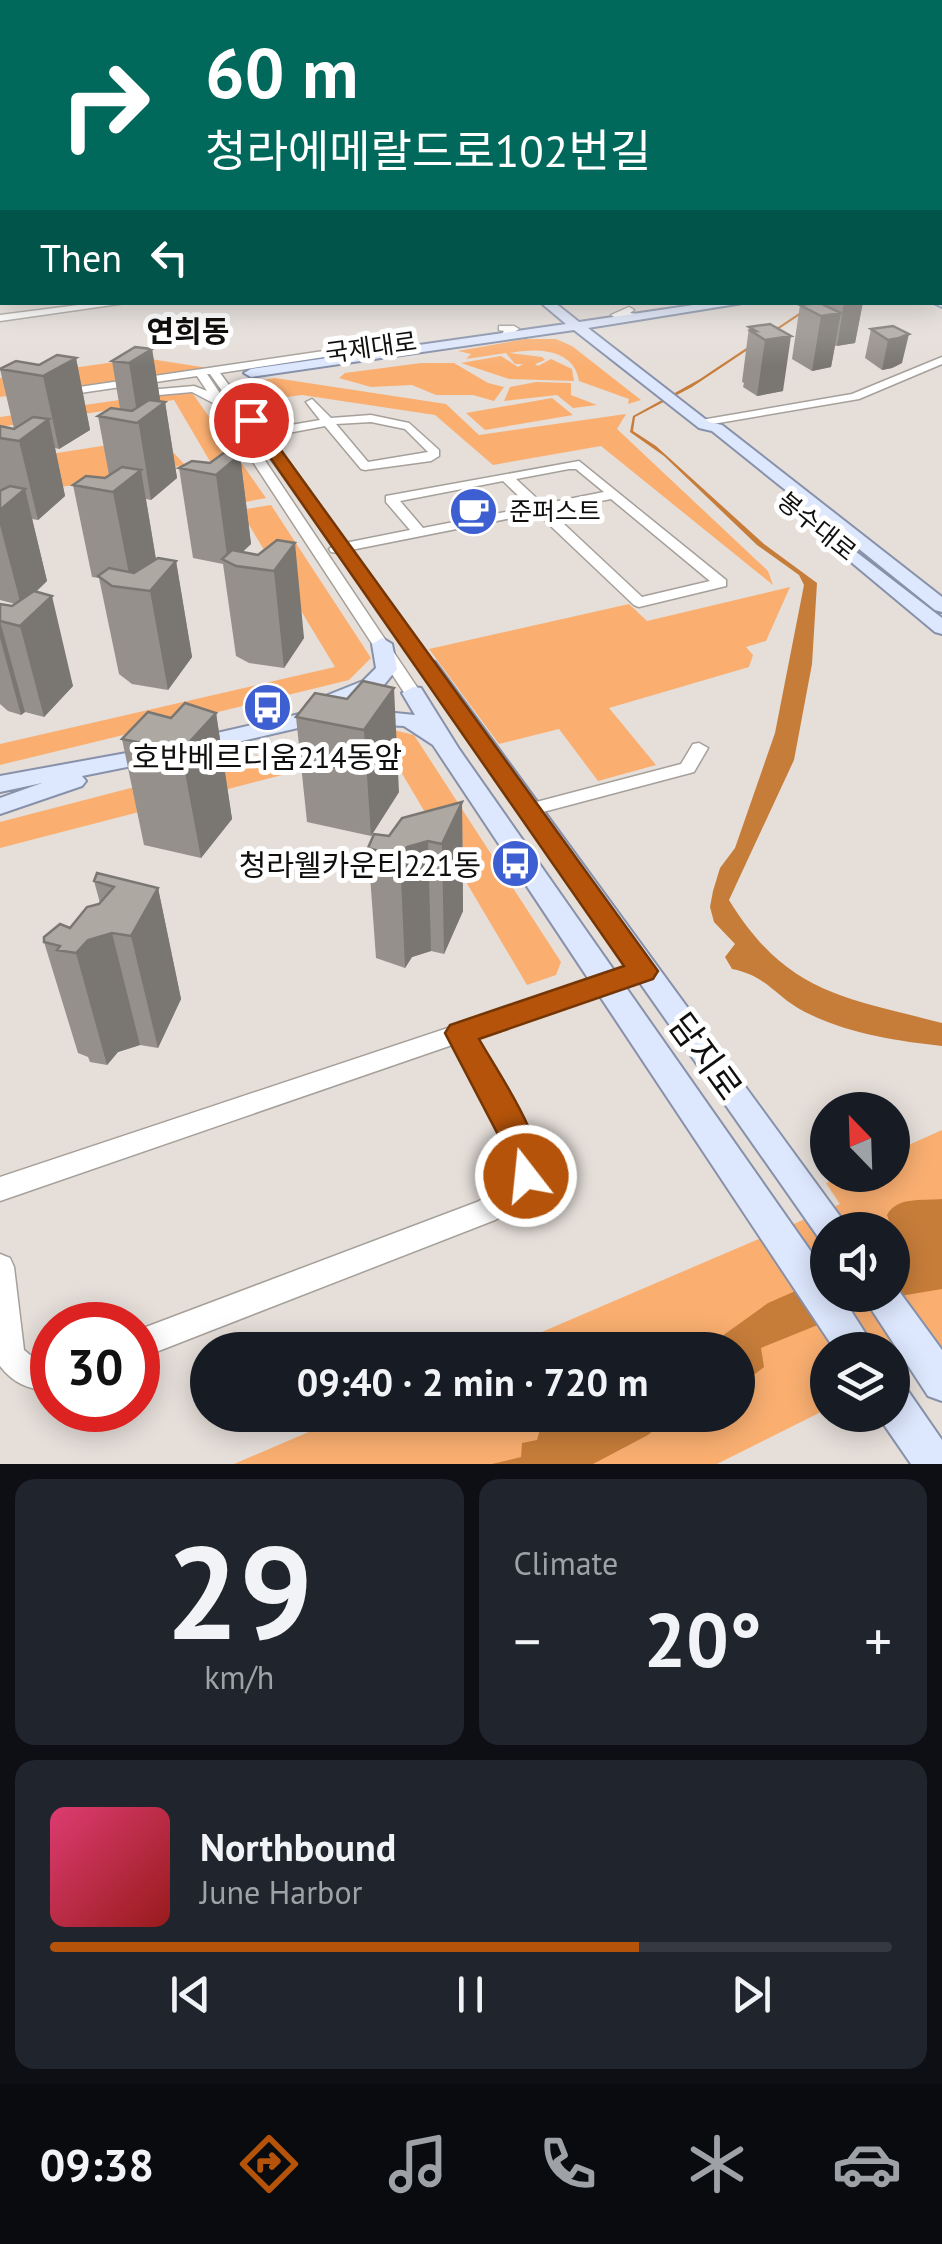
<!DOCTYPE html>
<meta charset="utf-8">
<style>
:root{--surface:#171b24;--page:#20242c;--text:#f1f3f6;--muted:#9ea1a6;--line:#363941;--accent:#b45309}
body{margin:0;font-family:"PT Sans","Noto Sans KR",sans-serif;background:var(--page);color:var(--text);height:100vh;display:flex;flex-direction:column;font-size:38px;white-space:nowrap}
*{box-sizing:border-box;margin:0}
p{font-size:32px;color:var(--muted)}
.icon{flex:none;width:55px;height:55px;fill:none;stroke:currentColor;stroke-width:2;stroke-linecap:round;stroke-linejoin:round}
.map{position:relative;height:1464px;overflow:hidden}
.drawer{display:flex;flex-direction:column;gap:15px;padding:15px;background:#0d0f14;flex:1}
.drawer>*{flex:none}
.top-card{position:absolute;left:0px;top:0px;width:942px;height:305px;box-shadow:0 5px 25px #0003;background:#00695c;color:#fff;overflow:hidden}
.needle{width:65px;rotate:337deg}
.controls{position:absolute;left:810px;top:1092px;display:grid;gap:20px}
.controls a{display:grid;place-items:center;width:100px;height:100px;border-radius:50%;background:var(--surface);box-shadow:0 5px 25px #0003;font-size:50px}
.speed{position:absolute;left:30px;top:1302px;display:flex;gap:20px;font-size:50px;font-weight:700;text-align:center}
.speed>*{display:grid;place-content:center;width:130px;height:130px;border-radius:50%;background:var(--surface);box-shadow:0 5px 25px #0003;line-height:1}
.speed .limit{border:15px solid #d22;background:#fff;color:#111}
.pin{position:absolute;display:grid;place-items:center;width:85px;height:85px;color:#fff;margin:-42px;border:5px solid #fff;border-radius:50%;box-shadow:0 2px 10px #0007}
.me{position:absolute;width:110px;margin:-55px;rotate:344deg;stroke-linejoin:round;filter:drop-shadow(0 0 8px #0008)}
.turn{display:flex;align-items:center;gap:35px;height:210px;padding:0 40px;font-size:45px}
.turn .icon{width:130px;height:130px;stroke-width:2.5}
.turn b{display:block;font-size:70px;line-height:85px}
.then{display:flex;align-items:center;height:95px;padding:0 40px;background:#0003;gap:20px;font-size:38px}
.big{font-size:75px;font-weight:700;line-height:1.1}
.drawer .card{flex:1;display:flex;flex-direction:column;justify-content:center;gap:15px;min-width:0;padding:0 35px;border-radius:20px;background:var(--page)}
.drawer .dial{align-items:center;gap:0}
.dial b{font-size:130px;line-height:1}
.song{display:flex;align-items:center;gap:30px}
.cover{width:120px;height:120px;border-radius:15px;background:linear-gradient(135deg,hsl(340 70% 55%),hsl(0 70% 35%))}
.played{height:10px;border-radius:5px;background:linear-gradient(90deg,var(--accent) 70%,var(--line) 70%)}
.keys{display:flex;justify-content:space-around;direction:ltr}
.heat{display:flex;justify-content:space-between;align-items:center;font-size:55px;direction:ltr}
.drawer .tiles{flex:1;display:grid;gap:15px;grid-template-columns:1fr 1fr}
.card:last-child{grid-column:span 2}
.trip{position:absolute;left:190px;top:1332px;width:565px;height:100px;border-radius:50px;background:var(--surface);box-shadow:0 5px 25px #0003;font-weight:700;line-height:100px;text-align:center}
.tab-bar{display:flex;height:160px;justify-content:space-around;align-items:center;background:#090b0e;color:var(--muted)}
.tab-bar .icon{width:70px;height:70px}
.tab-bar .on{color:var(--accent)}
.tab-bar b{font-size:45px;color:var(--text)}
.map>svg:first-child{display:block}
.green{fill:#faaf71;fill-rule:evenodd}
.water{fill:#c77d3a}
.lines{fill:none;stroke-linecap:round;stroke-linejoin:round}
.minor-casing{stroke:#a6a09b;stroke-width:3}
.major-casing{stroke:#8791a9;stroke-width:4}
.minor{fill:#fff;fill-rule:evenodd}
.major{fill:#dde7fd;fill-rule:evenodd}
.wall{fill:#96908c}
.shaded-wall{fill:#7a7672}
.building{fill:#aea8a3;stroke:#7a7672;stroke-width:2.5}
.route{fill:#b45309;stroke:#753606;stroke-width:2.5}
.labels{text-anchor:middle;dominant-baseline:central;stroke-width:10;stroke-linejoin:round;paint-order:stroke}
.far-street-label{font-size:25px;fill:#110f0e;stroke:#fff}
.far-poi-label{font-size:25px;fill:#110f0e;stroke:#fff;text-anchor:start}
.far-quarter-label{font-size:30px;font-weight:bold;fill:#110f0e;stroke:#fff}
.poi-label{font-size:30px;fill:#110f0e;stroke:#fff}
.near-street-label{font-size:35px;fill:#110f0e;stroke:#fff}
</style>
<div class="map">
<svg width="942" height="1464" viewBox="0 0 942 1464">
<rect width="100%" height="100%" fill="#e5ded9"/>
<!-- green -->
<path class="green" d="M525 339H556L572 346 641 400 628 404 629 399 579 381C574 348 535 348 510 353L542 357 545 360 535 364 538 366 551 359 572 369 574 381 509 379 461 363 501 356 518 367 523 364H515L506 353 466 359 471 354 458 351Z
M144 358 208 368 0 397V378Z
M421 363H454L488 383 504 387 494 401 473 395H436L412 385 371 387 339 378 345 373Z
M275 378 446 404 479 435 626 414 617 429 768 571 773 585 601 446 493 465 435 415 302 395 273 399 248 395 243 388 252 382Z
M536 382 571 383V395L597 405 573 408 557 395 504 401 510 387Z
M176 392 193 394 266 498 235 504 174 400 0 427V417Z
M552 398 573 415 485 430 466 413Z
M159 437 185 465 0 498V462Z
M271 505 371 658 349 680 0 765V744L335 667 240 510Z
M790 587 766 641 746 647 753 655 749 667 609 708 656 765 598 781 559 729 499 744 429 649 629 604 647 621Z
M373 725 414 735 561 962 556 975 527 985 387 748 0 848V822Z
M942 1130V1351L893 1376 892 1350H828L827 1409 717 1464H234L348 1415H738V1350H500L840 1204 826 1183 844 1175H892L893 1152ZM828 1230H892V1295H828Z"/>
<!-- water -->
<path class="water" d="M814 303H818L692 387 635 417 633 431 656 446 764 544 817 583 812 664 794 760 729 900C787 994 843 997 942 1023V1046C896 1041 846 1033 805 1012 775 997 768 976 732 969L725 957 735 944 714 922 710 907 713 891 720 868 735 848 775 733 804 585 799 575 757 545 664 456 630 432 633 416 700 379Z
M942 1199V1289L882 1299 761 1348 764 1367 738 1387V1350H690L705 1339 711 1344 768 1303 825 1278 828 1295H892V1230L887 1215C897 1196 923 1201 942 1199Z
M544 1415 575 1423 596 1415H671L648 1435 593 1464H492L521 1457 522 1443 537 1440Z"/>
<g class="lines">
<defs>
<path id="minor" d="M102 302H133L0 321V315Z
M629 307 634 310 630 313 637 314V318H616L611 315Z
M499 326H514L519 329 507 337 502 334 504 331 499 330Z
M405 339 410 342 409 344 220 373 262 430 320 420 306 402 312 399 331 418 371 415 409 423 439 450V456L431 461 365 470 361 469 325 426 267 437 345 543 410 530 386 502V496L579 461 726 580V586L639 607 634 605 537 513 351 550 436 666 434 669H422L338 553 331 552 329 549 333 546 210 374H207L421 693 413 698 407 697 215 404 192 392 137 397 131 394 137 391 194 386 207 391 197 376 59 396 53 393 59 390ZM371 422 405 429 428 452 368 462 336 424ZM569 469H576L604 492 543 504 516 479ZM503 481 530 507 423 528 400 501ZM611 499 710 581 642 597 550 511Z
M942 357V364L859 399 701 426 695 423 701 420 852 394Z
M699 743 708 748 694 772 528 816 519 810 521 806 681 764 693 744Z
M643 963 651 965 654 971 651 977 475 1037C493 1068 543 1141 538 1175 535 1198 514 1210 495 1220L138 1359V1330L477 1202 501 1189 512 1175V1162L500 1126 455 1044 0 1201V1177Z
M0 1254 10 1258 14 1267 24 1350 35 1359 52 1360V1390C30 1391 13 1383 0 1366Z"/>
<path id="major" d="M940 204 942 205V211L940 210Z
M940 299 942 307 932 302H940Z
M540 302H554L579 322 714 302H749L588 328 709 422 722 425 942 597V612L935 610 712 431 699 428 574 330 251 377 244 373 251 369 566 324Z
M851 548 942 618V634L935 632 845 557V549Z
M382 638 392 644 397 669 379 691 330 710 335 715 332 720 190 753 179 746 182 741 308 712 305 708 308 703 363 681 376 668 372 644Z
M428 660 435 662 850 1230H828V1244L821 1241 418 666Z
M413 687 421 688 459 749 828 1276V1295H841L876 1350H835L433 745 404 726 365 724 354 717 365 710 415 715 402 693Z
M154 748 162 750 166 755 162 760 82 776 86 781 82 786 0 814V798L42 783 0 792V776Z
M893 1283 942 1350V1401L928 1396 862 1295H892Z
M892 1383 906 1388 942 1440V1464H911L878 1416 892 1415Z"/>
</defs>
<!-- minor casing -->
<use href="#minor" class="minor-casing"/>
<!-- major casing -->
<use href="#major" class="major-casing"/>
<!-- minor -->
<use href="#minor" class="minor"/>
<!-- major -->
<use href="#major" class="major"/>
</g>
<!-- wall -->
<path class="wall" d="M822 302H863L855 343 835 346 831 367 812 371 792 359 800 305Z
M770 324 783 391 757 396 743 387 744 383 742 382 749 327Z
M893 326 902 363 892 368 882 370 865 358 871 329Z
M152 349 160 401 165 402 177 478 151 500 146 499 156 559 176 561 192 657 168 690 132 684 119 674 99 578 92 577 73 485 105 478 109 475 98 416 120 409 112 361Z
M76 358 90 430 59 449 55 448 65 496 38 520 32 519 47 581 36 592 73 686 44 717 25 712 21 715 8 711 0 704V604L12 606 15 604 0 600V426L14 429 0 369 39 365Z
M240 455 251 544 242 552 258 555 277 540 304 638 284 668 249 663 236 656 223 564 193 558 179 468 210 463Z
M347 699 399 792 371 836 307 822 296 717Z
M216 713 232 819 201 858 144 845 122 739 171 718Z
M462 802 463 911 444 954 431 951 412 957 405 968 376 958 368 848Z
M94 881 158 888 181 999 158 1048 140 1045 118 1052 107 1065 90 1062 88 1057 78 1053 44 942 70 928 100 903Z"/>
<!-- shaded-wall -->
<path class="shaded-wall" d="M844 302H863L855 343 837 346Z
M841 313 831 367 812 371 821 316Z
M909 334 902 363 892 368 882 370 888 340Z
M791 336 783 391 757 396 765 340Z
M152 349 161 405 165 402 177 478 151 500 129 363Z
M76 358 90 430 59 449 43 376Z
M49 419 65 496 38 520 19 441Z
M240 455 251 544 231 563 228 562 216 475Z
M141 470 156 560 131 584 113 492Z
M25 489 47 581 21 605 0 525V510Z
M295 543 304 638 284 668 274 571Z
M176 561 192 657 168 690 150 591Z
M52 596 73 686 44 717 20 626Z
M0 621 25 712 21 715 0 638Z
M394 688 399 792 371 836 364 730Z
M216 713 232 819 201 858 181 751Z
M462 802 463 911 444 954 442 844Z
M428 841 431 951 412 957 405 968 400 857 407 847Z
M158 888 181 999 158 1048 131 936Z
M112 933 140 1045 118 1052 107 1065 76 953 88 940Z"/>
<!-- building -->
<path class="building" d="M820 303 841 313 821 316 800 305Z
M770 324 791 336 765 340 751 331H756L749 327Z
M893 326 909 334 899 338 888 340 871 329Z
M135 347 152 349 129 363 112 361Z
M57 355 76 358 43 376 0 369 16 361 39 365Z
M149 400 165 402 137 423 98 416 111 408 132 411Z
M33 417 49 419 19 441 0 438V426L14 429Z
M225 452 240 455 216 475 179 468 192 461 210 463Z
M122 467 141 470 113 492 73 485 86 476 105 478Z
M10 486 25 489 0 510V491Z
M277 540 295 543 274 571 236 566 222 559 232 550 258 555Z
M158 558 176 561 150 591 112 586 98 576 109 568 134 573Z
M34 591 52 596 20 626 0 621V604L12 606Z
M363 681 394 688 364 730 296 717 315 693 347 699Z
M185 703 216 713 181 751 122 739 148 712 171 718Z
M462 802 442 844 428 841 407 847 400 857 368 848 374 834 389 836 402 818Z
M97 873 158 888 131 936 112 933 88 940 76 953 57 950 60 946 44 942V937L60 924 70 928 87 907 99 904 114 887 94 881Z"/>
<!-- sky -->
<linearGradient id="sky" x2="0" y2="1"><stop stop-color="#9b9ea2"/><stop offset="0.44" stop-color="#f3f0ee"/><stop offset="1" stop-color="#f3f0ee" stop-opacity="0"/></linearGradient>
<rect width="942" height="366" fill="url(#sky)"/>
<!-- route -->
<path class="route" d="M251 416 257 417 658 971 653 979 479 1039C498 1073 554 1151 537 1187L526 1192 514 1187 506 1150 445 1033 450 1025 624 966 244 420Z"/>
<!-- icons -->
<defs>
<symbol id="cafe-disc" viewBox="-11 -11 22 22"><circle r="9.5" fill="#3e5fd1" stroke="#fff"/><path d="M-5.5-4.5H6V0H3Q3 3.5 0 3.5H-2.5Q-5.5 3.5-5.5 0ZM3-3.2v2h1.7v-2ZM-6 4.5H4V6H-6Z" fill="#fff"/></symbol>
<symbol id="bus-disc" viewBox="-11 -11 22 22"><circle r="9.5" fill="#3e5fd1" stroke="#fff"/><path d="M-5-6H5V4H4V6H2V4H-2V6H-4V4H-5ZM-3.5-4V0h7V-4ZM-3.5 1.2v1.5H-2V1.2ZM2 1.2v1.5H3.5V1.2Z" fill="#fff"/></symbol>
</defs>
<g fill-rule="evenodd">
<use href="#cafe-disc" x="446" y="484" width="55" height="55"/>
<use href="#bus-disc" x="240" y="680" width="55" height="55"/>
<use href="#bus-disc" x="488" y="836" width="55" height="55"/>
</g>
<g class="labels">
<!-- far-street labels -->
<g class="far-street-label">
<text transform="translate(371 347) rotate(-8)">국제대로</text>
<text transform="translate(817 526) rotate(39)">봉수대로</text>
</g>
<!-- far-poi labels -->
<g class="far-poi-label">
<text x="509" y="511">준퍼스트</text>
</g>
<!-- far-quarter labels -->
<g class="far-quarter-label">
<text x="188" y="330">연희동</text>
</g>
<!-- poi labels -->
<g class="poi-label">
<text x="267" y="756">호반베르디움214동앞</text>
<text x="481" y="864" text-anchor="end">청라웰카운티221동</text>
</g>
<!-- near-street labels -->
<g class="near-street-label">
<text transform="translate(706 1056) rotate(54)">담지로</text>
</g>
</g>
</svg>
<div class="controls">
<a><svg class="needle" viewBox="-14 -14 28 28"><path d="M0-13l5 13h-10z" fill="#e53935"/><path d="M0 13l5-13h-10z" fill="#9ea1a6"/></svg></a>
<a><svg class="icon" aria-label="sound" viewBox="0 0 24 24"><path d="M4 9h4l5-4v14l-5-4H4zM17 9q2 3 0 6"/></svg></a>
<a><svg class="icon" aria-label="layers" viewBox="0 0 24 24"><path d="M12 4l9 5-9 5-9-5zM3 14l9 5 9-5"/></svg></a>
</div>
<div class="speed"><div class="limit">30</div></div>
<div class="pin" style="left:251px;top:420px;background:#d93025"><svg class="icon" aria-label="arrive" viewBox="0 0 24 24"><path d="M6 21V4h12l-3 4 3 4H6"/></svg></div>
<svg class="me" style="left:526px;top:1176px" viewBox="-20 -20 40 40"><circle r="17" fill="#b45309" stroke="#fff" stroke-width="3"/><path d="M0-11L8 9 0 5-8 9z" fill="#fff"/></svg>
<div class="trip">09:40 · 2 min · 720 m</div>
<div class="top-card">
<div class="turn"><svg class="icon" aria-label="right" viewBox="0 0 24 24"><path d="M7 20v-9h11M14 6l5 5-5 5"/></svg><div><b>60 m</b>청라에메랄드로102번길</div></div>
<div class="then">Then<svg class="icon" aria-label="left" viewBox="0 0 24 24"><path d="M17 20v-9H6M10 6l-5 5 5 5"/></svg></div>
</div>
</div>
<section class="drawer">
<div class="tiles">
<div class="card dial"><b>29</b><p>km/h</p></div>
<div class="card"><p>Climate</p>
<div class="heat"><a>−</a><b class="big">20°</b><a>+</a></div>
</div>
<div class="card">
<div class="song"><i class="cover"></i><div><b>Northbound</b><p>June Harbor</p></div></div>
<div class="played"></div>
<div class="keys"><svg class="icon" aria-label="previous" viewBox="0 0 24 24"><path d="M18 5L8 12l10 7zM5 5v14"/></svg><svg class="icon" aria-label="pause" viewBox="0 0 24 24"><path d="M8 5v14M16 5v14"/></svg><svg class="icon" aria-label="next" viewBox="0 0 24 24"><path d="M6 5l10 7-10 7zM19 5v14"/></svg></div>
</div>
</div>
</section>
<nav class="tab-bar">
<b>09:38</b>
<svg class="icon on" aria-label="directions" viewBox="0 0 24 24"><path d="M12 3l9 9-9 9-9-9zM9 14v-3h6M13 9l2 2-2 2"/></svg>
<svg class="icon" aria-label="music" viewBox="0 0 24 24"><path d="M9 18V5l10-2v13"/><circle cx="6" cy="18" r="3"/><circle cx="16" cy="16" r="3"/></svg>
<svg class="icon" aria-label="phone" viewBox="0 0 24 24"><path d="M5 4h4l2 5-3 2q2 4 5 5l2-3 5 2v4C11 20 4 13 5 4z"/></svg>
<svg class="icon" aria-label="climate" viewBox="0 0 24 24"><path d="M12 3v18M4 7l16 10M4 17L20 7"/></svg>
<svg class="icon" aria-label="car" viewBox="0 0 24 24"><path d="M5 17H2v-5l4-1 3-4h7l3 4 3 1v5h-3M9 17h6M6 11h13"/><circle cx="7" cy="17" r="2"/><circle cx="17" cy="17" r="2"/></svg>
</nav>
